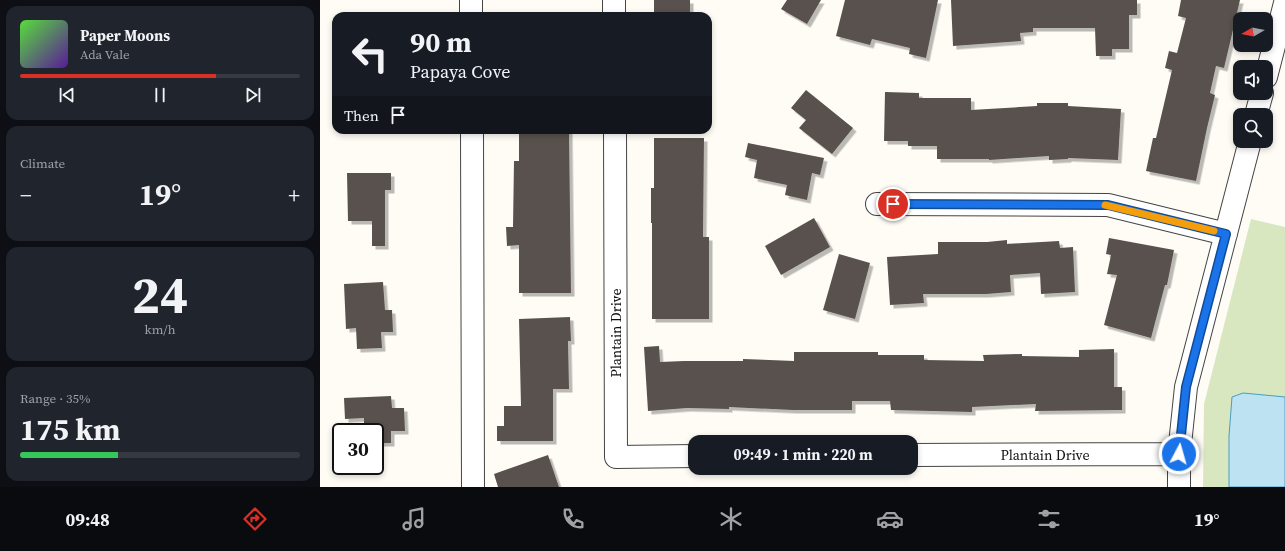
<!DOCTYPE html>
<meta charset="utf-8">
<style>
:root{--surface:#171b24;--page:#20242c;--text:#f1f3f6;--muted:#9ea1a6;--line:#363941;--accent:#d93025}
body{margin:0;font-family:"Source Serif 4",serif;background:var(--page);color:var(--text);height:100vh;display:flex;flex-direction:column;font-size:15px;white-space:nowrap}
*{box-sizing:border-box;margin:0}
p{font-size:13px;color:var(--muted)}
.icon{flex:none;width:22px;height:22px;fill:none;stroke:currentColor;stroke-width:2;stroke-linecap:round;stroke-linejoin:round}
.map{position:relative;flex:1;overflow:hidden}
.details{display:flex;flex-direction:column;gap:6px;padding:6px;background:#0d0f14;width:320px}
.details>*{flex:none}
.banner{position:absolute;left:12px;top:12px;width:380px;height:122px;border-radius:12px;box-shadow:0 2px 6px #0003;background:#171b24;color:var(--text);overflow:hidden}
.needle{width:26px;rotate:261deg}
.controls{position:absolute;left:913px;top:12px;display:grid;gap:8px}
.controls a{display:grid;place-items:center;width:40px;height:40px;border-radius:8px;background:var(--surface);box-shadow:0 2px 6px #0003;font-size:20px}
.speed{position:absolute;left:12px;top:423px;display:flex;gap:8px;font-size:20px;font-weight:700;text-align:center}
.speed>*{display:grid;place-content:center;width:52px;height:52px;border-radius:50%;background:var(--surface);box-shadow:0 2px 6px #0003;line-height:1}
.speed .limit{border:2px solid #111;border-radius:6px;background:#fff;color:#111}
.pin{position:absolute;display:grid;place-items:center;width:34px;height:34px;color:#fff;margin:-17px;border:2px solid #fff;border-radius:50%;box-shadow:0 1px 4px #0007}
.me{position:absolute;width:44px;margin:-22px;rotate:6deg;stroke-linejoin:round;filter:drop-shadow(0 0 3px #0008)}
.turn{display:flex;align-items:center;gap:14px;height:84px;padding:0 12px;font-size:18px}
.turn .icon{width:52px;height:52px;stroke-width:2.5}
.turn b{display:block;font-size:28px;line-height:34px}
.then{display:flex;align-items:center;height:38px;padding:0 12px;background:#0003;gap:8px;font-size:15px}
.big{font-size:30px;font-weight:700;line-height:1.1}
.details .widget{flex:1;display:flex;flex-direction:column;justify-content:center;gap:6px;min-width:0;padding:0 14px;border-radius:12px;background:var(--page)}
.details .dial{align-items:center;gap:0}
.dial b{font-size:52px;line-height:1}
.song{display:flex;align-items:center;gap:12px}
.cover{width:48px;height:48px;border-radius:6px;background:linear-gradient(135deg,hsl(110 70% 55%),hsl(270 70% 35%))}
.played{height:4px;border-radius:2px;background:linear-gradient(90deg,var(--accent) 70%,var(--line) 70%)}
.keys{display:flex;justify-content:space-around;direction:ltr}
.heat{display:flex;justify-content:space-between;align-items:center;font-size:22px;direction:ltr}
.charge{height:6px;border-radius:3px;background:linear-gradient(90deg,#34c759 35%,var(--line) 0)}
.trip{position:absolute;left:368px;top:435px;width:230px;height:40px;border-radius:12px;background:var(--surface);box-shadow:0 2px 6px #0003;font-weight:700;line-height:40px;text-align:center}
.tabs{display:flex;height:64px;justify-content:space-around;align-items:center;background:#090b0e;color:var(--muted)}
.tabs .icon{width:28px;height:28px}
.tabs .selected{color:var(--accent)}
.tabs b{font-size:18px;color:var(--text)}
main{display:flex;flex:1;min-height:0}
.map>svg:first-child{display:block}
.green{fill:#d8e7c0}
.water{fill:#bde3f2;stroke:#499dc4}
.building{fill:#59514d;filter:url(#shadow)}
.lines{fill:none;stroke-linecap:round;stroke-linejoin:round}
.minor-casing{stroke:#444;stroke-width:24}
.minor{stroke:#fff;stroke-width:22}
.route-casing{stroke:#114b97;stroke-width:10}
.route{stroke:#1a73e8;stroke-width:7}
.slow{stroke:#f59e0b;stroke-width:7}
.labels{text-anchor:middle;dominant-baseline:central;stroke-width:4;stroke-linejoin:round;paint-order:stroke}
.street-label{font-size:14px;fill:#111;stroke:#fff}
</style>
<main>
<section class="details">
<div class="widget">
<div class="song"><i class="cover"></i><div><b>Paper Moons</b><p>Ada Vale</p></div></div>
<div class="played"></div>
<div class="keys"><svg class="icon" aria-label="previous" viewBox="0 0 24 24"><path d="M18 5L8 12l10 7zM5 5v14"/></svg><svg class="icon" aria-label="pause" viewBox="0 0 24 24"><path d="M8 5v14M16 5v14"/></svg><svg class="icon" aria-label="next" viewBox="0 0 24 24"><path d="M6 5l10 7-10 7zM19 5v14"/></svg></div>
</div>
<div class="widget"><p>Climate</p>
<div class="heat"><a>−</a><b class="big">19°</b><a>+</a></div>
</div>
<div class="widget dial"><b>24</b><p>km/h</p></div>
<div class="widget"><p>Range · 35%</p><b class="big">175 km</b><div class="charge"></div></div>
</section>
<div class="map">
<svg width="965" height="487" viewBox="0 0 965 487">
<defs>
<filter id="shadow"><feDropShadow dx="3.5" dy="3.5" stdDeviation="0" flood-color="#0004"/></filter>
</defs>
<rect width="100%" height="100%" fill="#fefcf5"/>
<!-- green -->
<path class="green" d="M931 219 965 227V487H883L884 404Z"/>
<!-- water -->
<path class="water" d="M923 393 965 397V487H909V436L912 397Z"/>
<!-- building -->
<path class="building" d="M334 0H370V16H334Z
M467 0H501L487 24 461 9Z
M525 0H618L606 58 589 54 590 48 552 39 550 45 516 36Z
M631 0H817V15H809V49H792V56H776L775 28H713V32L700 33 701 41 633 46Z
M861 0H920L904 68 896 66 890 93 895 95 887 128 876 181 826 171 833 138H836L852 70 845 68 849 51 857 53 866 18 858 16Z
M486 90 533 128 512 154 479 128 486 120 471 108Z
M565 92 599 93V98H651V110L717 106V103H748V106L801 109 798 160 748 158V159L729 160V156L669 160V159H617V146H588V141H564Z
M199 130H249L251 293H199V245L187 246 186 227H193L194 161H199Z
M334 138H384L383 237H389V319H332V223H331V188H334Z
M428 143 504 158 500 175 492 173 487 200 465 195 467 185 434 178 437 160 425 157Z
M27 173H71V190H65V246H52V221H28Z
M494 218 510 247 461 275 445 246Z
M789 238 854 250 847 285H845L831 338 784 325 797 275 787 274 791 255 786 254Z
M687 240V244L739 241 740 248 753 247 755 292 721 294 720 273 690 275 691 292 666 294H603L604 303 570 305 567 257 618 254V242H667Z
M519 254 550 263 535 319 503 310Z
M63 282 65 310H72L73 332H61L62 348 37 349 36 328 26 329 24 284Z
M250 317 251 341H248L249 389H233V441H177V426H184V406H201L199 319Z
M339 346 340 362 364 361H423V359L474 361V352H558V355H604V360L664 361 663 355 702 354V356L759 357V350L794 349V387H802V410L715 411 716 404 652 407V412L571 410 570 401H532V410H473L409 407V409L367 408 328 411 324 347Z
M71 396 72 408H84L85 431H71V443H55V432H44V418L25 419 24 398Z
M228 455 239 487H178L174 474Z"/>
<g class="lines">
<defs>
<path id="minor" d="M151 0V16
M294 0V16
M946 77 965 3
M936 115 942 93
M152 130 153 487
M295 130 296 457 375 456
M557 204 788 205 906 234
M591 455 859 454
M859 487V454L866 387 930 141"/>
</defs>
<!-- minor casing -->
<use href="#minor" class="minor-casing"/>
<!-- minor -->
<use href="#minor" class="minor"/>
</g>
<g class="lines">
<defs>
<path id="route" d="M573 204 788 205 906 234 866 387 859 454"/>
</defs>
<!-- route casing -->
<use href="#route" class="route-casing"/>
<!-- route -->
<use href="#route" class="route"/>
<!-- slow -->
<path class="slow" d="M785 205 894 231"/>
</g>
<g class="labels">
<!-- street labels -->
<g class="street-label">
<text transform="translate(296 333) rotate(-90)">Plantain Drive</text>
<text x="725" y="455">Plantain Drive</text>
</g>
</g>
</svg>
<div class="controls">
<a><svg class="needle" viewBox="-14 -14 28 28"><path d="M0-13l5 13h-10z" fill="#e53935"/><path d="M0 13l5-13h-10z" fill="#9ea1a6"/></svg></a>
<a><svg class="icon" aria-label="sound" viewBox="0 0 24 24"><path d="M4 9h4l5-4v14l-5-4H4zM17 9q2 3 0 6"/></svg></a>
<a><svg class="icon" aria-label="search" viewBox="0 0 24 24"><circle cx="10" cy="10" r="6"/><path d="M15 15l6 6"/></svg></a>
</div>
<div class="speed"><div class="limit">30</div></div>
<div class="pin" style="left:573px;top:204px;background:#d93025"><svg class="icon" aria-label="arrive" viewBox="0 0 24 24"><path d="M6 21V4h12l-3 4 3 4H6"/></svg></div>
<svg class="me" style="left:859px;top:454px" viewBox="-20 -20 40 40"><circle r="17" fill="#1a73e8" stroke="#fff" stroke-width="3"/><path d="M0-11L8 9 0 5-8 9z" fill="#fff"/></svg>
<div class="trip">09:49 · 1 min · 220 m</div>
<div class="banner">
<div class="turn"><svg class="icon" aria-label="left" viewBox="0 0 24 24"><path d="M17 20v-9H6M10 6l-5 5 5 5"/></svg><div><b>90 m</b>Papaya Cove</div></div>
<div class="then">Then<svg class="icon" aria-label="arrive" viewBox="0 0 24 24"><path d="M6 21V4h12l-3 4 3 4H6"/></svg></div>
</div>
</div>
</main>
<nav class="tabs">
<b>09:48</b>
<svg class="icon selected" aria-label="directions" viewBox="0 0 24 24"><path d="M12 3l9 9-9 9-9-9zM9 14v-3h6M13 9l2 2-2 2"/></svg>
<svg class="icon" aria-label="music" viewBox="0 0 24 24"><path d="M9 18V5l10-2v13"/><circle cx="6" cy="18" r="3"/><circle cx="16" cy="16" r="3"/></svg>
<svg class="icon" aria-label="phone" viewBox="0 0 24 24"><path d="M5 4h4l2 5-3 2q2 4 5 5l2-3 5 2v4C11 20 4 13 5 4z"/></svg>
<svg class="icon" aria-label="climate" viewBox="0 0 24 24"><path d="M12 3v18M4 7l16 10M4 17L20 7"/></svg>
<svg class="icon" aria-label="car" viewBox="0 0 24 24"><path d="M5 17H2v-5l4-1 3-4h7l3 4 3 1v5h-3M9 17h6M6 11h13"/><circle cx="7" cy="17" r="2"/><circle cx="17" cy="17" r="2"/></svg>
<svg class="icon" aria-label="filters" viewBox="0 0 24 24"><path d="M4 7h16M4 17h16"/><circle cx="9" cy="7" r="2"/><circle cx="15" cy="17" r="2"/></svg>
<b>19°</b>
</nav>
